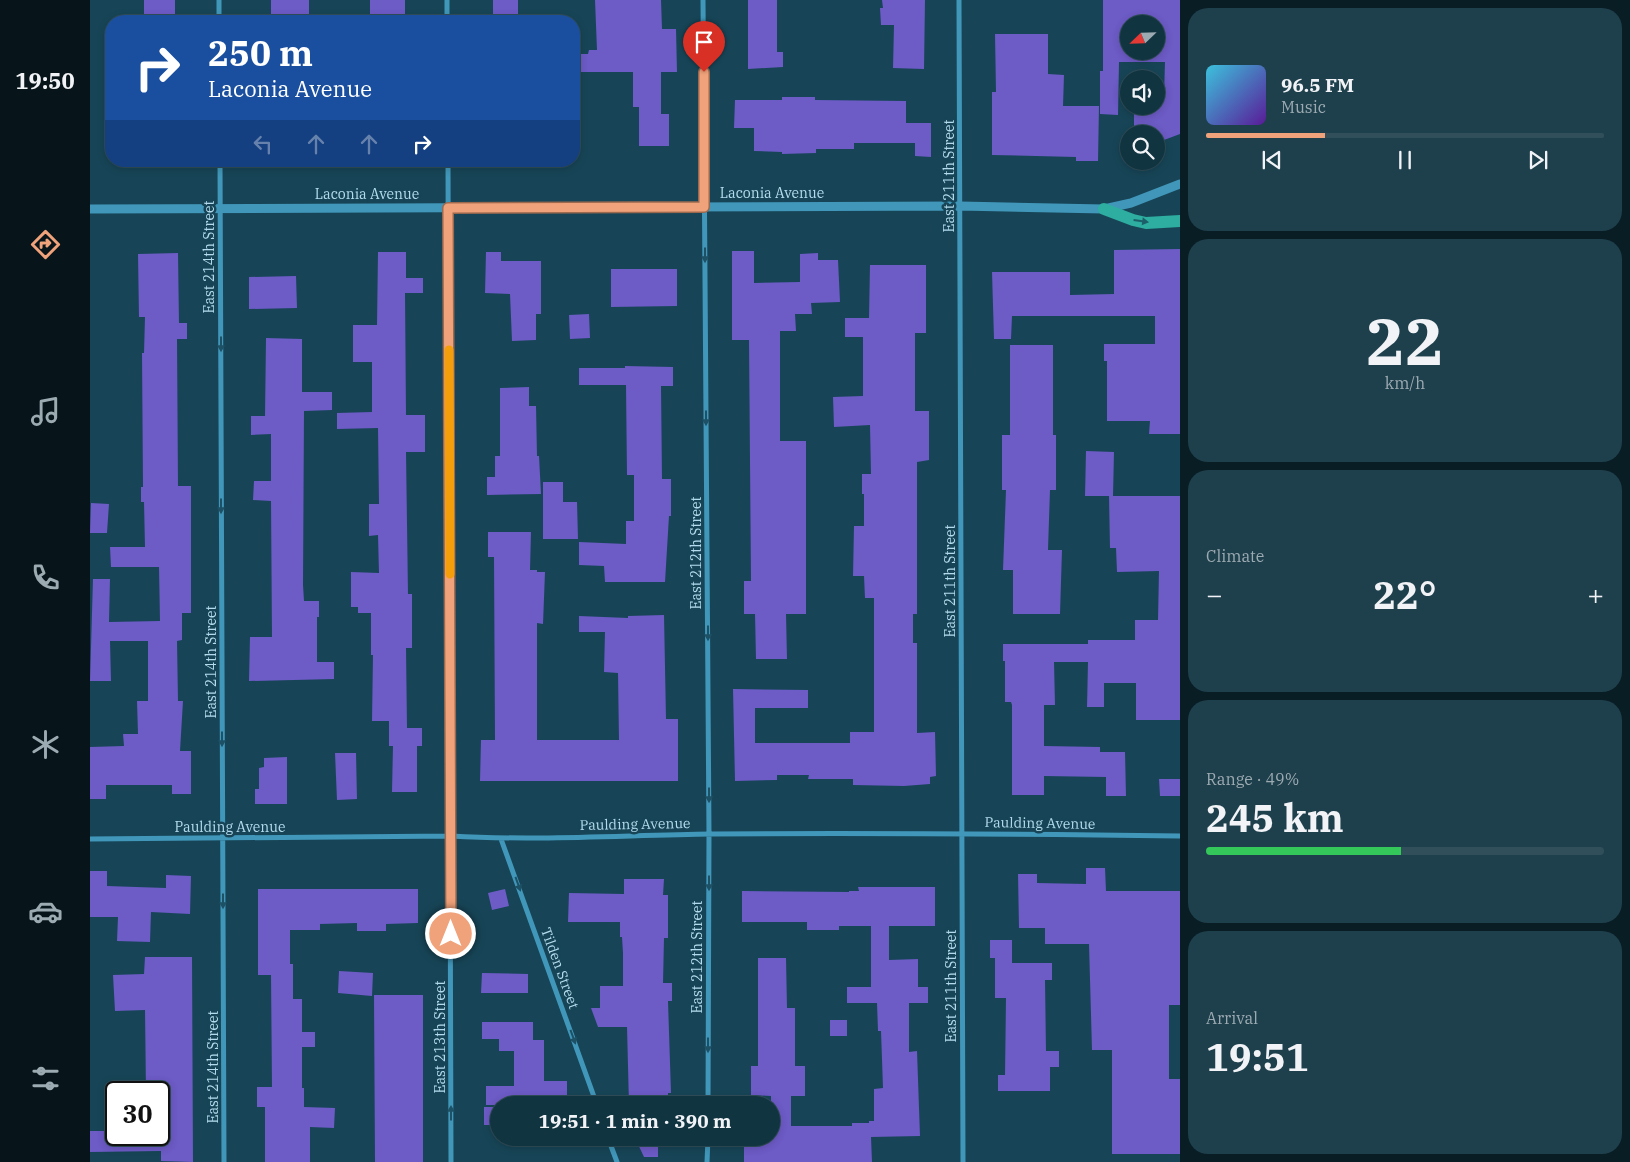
<!DOCTYPE html>
<meta charset="utf-8">
<style>
:root{--surface:#113441;--page:#1e3f4c;--text:#f1f3f6;--muted:#9caab1;--line:#304f5a;--accent:#f0a27a}
body{margin:0;font-family:"IBM Plex Serif",serif;background:var(--page);color:var(--text);height:100vh;display:flex;flex-direction:column;font-size:19px;white-space:nowrap}
*{box-sizing:border-box;margin:0}
p{font-size:16px;color:var(--muted)}
.icon{flex:none;width:28px;height:28px;fill:none;stroke:currentColor;stroke-width:2;stroke-linecap:round;stroke-linejoin:round}
.map{position:relative;flex:1;overflow:hidden}
.drawer{display:flex;flex-direction:column;gap:8px;padding:8px;background:#091d24;width:450px}
.drawer>*{flex:none}
.top-card{position:absolute;left:15px;top:15px;width:475px;height:152px;border-radius:20px;box-shadow:0 2px 8px #0003,0 0 0 1px var(--line);background:#1a4fa0;color:#fff;overflow:hidden}
.needle{width:32px;rotate:247deg}
.tools{position:absolute;left:1030px;top:15px;display:grid;gap:10px}
.tools a{display:grid;place-items:center;width:45px;height:45px;border-radius:50%;background:var(--surface);box-shadow:0 2px 8px #0003,0 0 0 1px var(--line);font-size:25px}
.speed{position:absolute;left:15px;top:1081px;display:flex;gap:10px;font-size:25px;font-weight:700;text-align:center}
.speed>*{display:grid;place-content:center;width:65px;height:65px;border-radius:50%;background:var(--surface);box-shadow:0 2px 8px #0003,0 0 0 1px var(--line);line-height:1}
.speed .limit{border:2px solid #111;border-radius:8px;background:#fff;color:#111}
.pin{position:absolute;display:grid;place-items:center;width:42px;height:42px;color:#fff;margin:-51px -21px;border-radius:50% 50% 50% 0;rotate:-45deg;box-shadow:0 0 5px #0007}
.pin .icon{rotate:45deg}
.me{position:absolute;width:55px;margin:-28px;rotate:0deg;stroke-linejoin:round;filter:drop-shadow(0 0 4px #0008)}
.turn{display:flex;align-items:center;gap:18px;height:105px;padding:0 20px;font-size:22px}
.turn .icon{width:65px;height:65px;stroke-width:2.5}
.turn b{display:block;font-size:35px;line-height:42px}
.lanes{display:flex;align-items:center;height:48px;padding:0 20px;background:#0003;justify-content:center;gap:25px;direction:ltr}
.lanes .off{opacity:.35}
.big{font-size:38px;font-weight:800;line-height:1.1}
.drawer .card{flex:1;display:flex;flex-direction:column;justify-content:center;gap:8px;min-width:0;padding:0 18px;border-radius:20px;background:var(--page)}
.drawer .dial{align-items:center;gap:0}
.dial b{font-size:65px;line-height:1}
.song{display:flex;align-items:center;gap:15px}
.cover{width:60px;height:60px;border-radius:8px;background:linear-gradient(135deg,hsl(190 70% 55%),hsl(270 70% 35%))}
.played{height:5px;border-radius:2px;background:linear-gradient(90deg,var(--accent) 30%,var(--line) 30%)}
.keys{display:flex;justify-content:space-around;direction:ltr}
.heat{display:flex;justify-content:space-between;align-items:center;font-size:28px;direction:ltr}
.charge{height:8px;border-radius:4px;background:linear-gradient(90deg,#34c759 49%,var(--line) 0)}
.trip{position:absolute;left:400px;top:1096px;width:290px;height:50px;border-radius:25px;background:var(--surface);box-shadow:0 2px 8px #0003,0 0 0 1px var(--line);font-weight:800;line-height:50px;text-align:center}
main{display:flex;flex:1;min-height:0}
.menu{display:flex;flex-direction:column;width:90px;justify-content:space-around;align-items:center;background:#07151a;color:var(--muted)}
.menu .icon{width:35px;height:35px}
.menu .current{color:var(--accent)}
.menu b{font-size:22px;color:var(--text)}
.map>svg:first-child{display:block}
.building{fill:#6d5bc6;fill-rule:evenodd}
.lines{fill:none;stroke-linecap:round;stroke-linejoin:round}
.minor{stroke:#4197ba;stroke-width:5}
.tertiary{stroke:#4197ba;stroke-width:9}
.primary{stroke:#2daea1;stroke-width:12}
.oneway{fill:#1c5f6a}
.oneway2{fill:#1d5166}
.route-casing{stroke:#9c694f;stroke-width:12}
.route{stroke:#f0a27a;stroke-width:9}
.slow{stroke:#f59e0b;stroke-width:9}
.labels{text-anchor:middle;dominant-baseline:central;stroke-width:5;stroke-linejoin:round;paint-order:stroke}
.street-label{font-size:14px;fill:#b3dbed;stroke:#174557}
</style>
<main>
<nav class="menu">
<b>19:50</b>
<svg class="icon current" aria-label="directions" viewBox="0 0 24 24"><path d="M12 3l9 9-9 9-9-9zM9 14v-3h6M13 9l2 2-2 2"/></svg>
<svg class="icon" aria-label="music" viewBox="0 0 24 24"><path d="M9 18V5l10-2v13"/><circle cx="6" cy="18" r="3"/><circle cx="16" cy="16" r="3"/></svg>
<svg class="icon" aria-label="phone" viewBox="0 0 24 24"><path d="M5 4h4l2 5-3 2q2 4 5 5l2-3 5 2v4C11 20 4 13 5 4z"/></svg>
<svg class="icon" aria-label="climate" viewBox="0 0 24 24"><path d="M12 3v18M4 7l16 10M4 17L20 7"/></svg>
<svg class="icon" aria-label="car" viewBox="0 0 24 24"><path d="M5 17H2v-5l4-1 3-4h7l3 4 3 1v5h-3M9 17h6M6 11h13"/><circle cx="7" cy="17" r="2"/><circle cx="17" cy="17" r="2"/></svg>
<svg class="icon" aria-label="filters" viewBox="0 0 24 24"><path d="M4 7h16M4 17h16"/><circle cx="9" cy="7" r="2"/><circle cx="15" cy="17" r="2"/></svg>
</nav>
<div class="map">
<svg width="1090" height="1162" viewBox="0 0 1090 1162">
<rect width="100%" height="100%" fill="#174557"/>
<!-- building -->
<path class="building" d="M54 0H85V21H54Z
M181 0H219V15H213V21H181Z
M280 0H315V21H280Z
M403 0H428V21H403Z
M505 0H571L572 29H586L587 72H571V114H579V146H549V107H543V72H484V54H498L499 50H507Z
M658 0H687V52H693V67L658 69Z
M792 0H835L834 69 803 68 804 25H791L790 8H793Z
M1013 0H1090V134L1066 143V134H1044V106H1066V96H1074L1075 62H1029L1028 115 1010 114V71H1013ZM1039 24H1066V51H1039Z
M905 34H958V74L974 75 973 106H1009L1008 161H986V157L902 155V92H906Z
M692 97H725V100L816 101V123H841V157L825 156V143H764V149H726V153L692 154V152L664 151V128H644L645 100H692Z
M1090 249V434H1059L1060 421H1017V361H1014V344H1065V316H922L921 339H904L902 272H980V295L1024 294V250Z
M642 251H664V283L710 282V254L728 253V260H748L750 302 721 303 722 314H705L706 331H690V441H716V614H696L697 659H666L665 614H654V581H661L659 340H642Z
M288 252H316V278H333V293H315L316 415H335V452H316L318 594H322V648H316L317 728H332V746H327V792H302L303 746H299V721H282L283 655H281V613H268V607H261V572L289 573 288 535 279 536V504H289L288 428 247 429V413L282 412V362H263V325H287Z
M396 252H411V261H451V314H446V340L422 341 420 294 395 293Z
M88 253 89 323H97V339H87L88 486H101V613H92V640L87 641 88 701H93L90 751H101V794H82V785H16V799H0V747L34 746 33 734H48L47 701H58V641H20L21 681H0L3 579H20L19 622 70 621 69 567H21L20 547H55L54 502H51V487H53L52 353H54L55 317H49L48 254Z
M780 265H836V333H825V411H839V460L827 462V614H823V643H827V733L845 732 846 776 840 777V784L814 786 763 785V779H718L719 775H687V780L645 781 643 689 718 690V708H665V743H760V732H784V598H775L774 576H763L764 526H774V494H772V474H781L780 425 744 427 743 397 773 396V337H755V318H779Z
M521 269H587V306L521 307Z
M206 276 207 308 159 309V277Z
M499 314 500 338 480 339 479 315Z
M176 338 212 339V392H242V410L214 411 213 585 214 601H229V617H227V662H244V679L159 681 160 637H182L181 501 163 500 164 481H181V434L161 435V416H175Z
M920 345H963V435H966V490H960L958 550H972L970 614H923V570H913L916 490H912V435H920Z
M535 366 583 367V386H571L572 479H581V516H579L575 582H515L514 566 489 565V542L536 544V521H544V475H537L536 385H489V368H535Z
M439 387V406H446L447 456H449L451 494 397 495V477H405V456H410V388Z
M996 451 1024 452 1023 496H995Z
M453 482H473V502H487L488 539H453Z
M1019 496H1090V720H1046V683H1014V707H997L998 662H964L965 705H954V746L1010 747V752H1035L1036 796H1016V777L954 776V795H922V705L921 702H915V661H913V644H998V640H1045V620H1068L1069 571 1027 572 1026 548H1020Z
M1 503 19 504 17 533H0Z
M398 532H441L440 570H447V572H455L453 624 447 623V740H529L528 673 514 672 515 632H489V616L538 618V616L574 615 576 719H588V781H390L391 740H405L404 557H398Z
M245 753H266L267 799 247 800Z
M197 757V804H165V789H169V768L174 767V758Z
M1069 779H1090V796H1070Z
M996 868H1015L1016 891H1090V1005H1079V1079H1090V1154H1022V1050H1002L999 944H955V928H929L928 874H947V883L996 884Z
M0 871H17V886L76 888V875L101 876 100 914 61 912 60 942 27 941 28 917H0Z
M534 879H574L573 895H578V938H574L573 983H582V1001H578L581 1093H578V1105H539L537 1027H508L501 1008H510V986H533V953L532 937H530V922H478L479 893 534 894Z
M768 887H845V926H799V960L828 959V987H838V1003H819V1052L827 1051 830 1136 781 1137 782 1162H654V1138H681V1096L661 1095V1066H668V958H696L697 1008H705V1066H715V1096H701V1126H762V1123H779V1121H784V1089L793 1088 791 1031H788L787 1003H757V987H781V926H749V930H717V922H652V891L759 892V891H769Z
M168 889H328V923L296 924V931H267V923L230 924V930H200V964H203V999H212V1032H225V1047H212V1088H214V1107L245 1108 244 1128 220 1127V1162H175V1107H167V1087H182L181 975H168Z
M415 889 419 906 402 910 398 893Z
M900 940H922V963H962V980H955L956 1051H969V1067H960V1091H908V1075H915L916 998H905V958H900Z
M55 957H102L103 1162 71 1161V1151L0 1152V1131H26V1135H69V1092H56L55 1010 25 1011 23 975 54 974Z
M249 971 283 973 282 996 248 993Z
M392 973 438 974V993H391Z
M284 995H333V1162H285Z
M740 1020H757V1036H740Z
M392 1022H443V1040H454V1081H477V1105H396V1086H424V1051H409V1039H392Z
M394 1107H409V1125H394Z
M545 1138H568V1157H554Z"/>
<g class="lines">
<!-- minor -->
<path class="minor" d="M129 0V21
M357 0V21
M613 0 619 834 618 1105
M869 0 873 1162
M130 161 134 1162
M358 161 361 1162
M0 839 361 836C448 841 535 835 622 834 778 833 934 834 1090 836
M411 839 507 1105
M518 1138 527 1162
M617 1162 618 1138"/>
<!-- tertiary -->
<path class="tertiary" d="M0 209 870 206 1014 209 1041 203 1090 184"/>
<!-- primary -->
<path class="primary" d="M1014 209 1043 220 1056 223 1090 221"/>
</g>
<!-- one-way arrows -->
<defs><path id="oneway-solid" d="M-6-.8H1V-3.2L6.5 0L1 3.2V.8H-6Z" transform="scale(1.25)"/></defs>
<use class="oneway" href="#oneway-solid" transform="translate(1051 221) rotate(8)"/>
<g class="oneway2">
<use href="#oneway-solid" transform="translate(615 255) rotate(90)"/>
<use href="#oneway-solid" transform="translate(131 344) rotate(90)"/>
<use href="#oneway-solid" transform="translate(616 418) rotate(90)"/>
<use href="#oneway-solid" transform="translate(131 506) rotate(90)"/>
<use href="#oneway-solid" transform="translate(618 633) rotate(90)"/>
<use href="#oneway-solid" transform="translate(132 739) rotate(90)"/>
<use href="#oneway-solid" transform="translate(619 795) rotate(90)"/>
<use href="#oneway-solid" transform="translate(619 883) rotate(90)"/>
<use href="#oneway-solid" transform="translate(428 884) rotate(70)"/>
<use href="#oneway-solid" transform="translate(133 901) rotate(90)"/>
<use href="#oneway-solid" transform="translate(483 1037) rotate(70)"/>
<use href="#oneway-solid" transform="translate(618 1045) rotate(90)"/>
<use href="#oneway-solid" transform="translate(361 1113) rotate(-90)"/>
</g>
<g class="lines">
<defs>
<path id="route" d="M361 934 358 208 614 207V72"/>
</defs>
<!-- route casing -->
<use href="#route" class="route-casing"/>
<!-- route -->
<use href="#route" class="route"/>
<!-- slow -->
<path class="slow" d="M359 350 360 574"/>
</g>
<g class="labels">
<!-- street labels -->
<g class="street-label">
<text transform="translate(859 176) rotate(-90)">East 211th Street</text>
<text x="682" y="193">Laconia Avenue</text>
<text x="277" y="194">Laconia Avenue</text>
<text transform="translate(119 257) rotate(-90)">East 214th Street</text>
<text transform="translate(606 553) rotate(-90)">East 212th Street</text>
<text transform="translate(860 581) rotate(-90)">East 211th Street</text>
<text transform="translate(121 662) rotate(-90)">East 214th Street</text>
<text transform="translate(950 823) rotate(1)">Paulding Avenue</text>
<text transform="translate(545 824) rotate(-1)">Paulding Avenue</text>
<text x="140" y="827">Paulding Avenue</text>
<text transform="translate(607 957) rotate(-90)">East 212th Street</text>
<text transform="translate(470 968) rotate(70)">Tilden Street</text>
<text transform="translate(861 986) rotate(-90)">East 211th Street</text>
<text transform="translate(350 1037) rotate(-90)">East 213th Street</text>
<text transform="translate(123 1067) rotate(-90)">East 214th Street</text>
</g>
</g>
</svg>
<div class="tools">
<a><svg class="needle" viewBox="-14 -14 28 28"><path d="M0-13l5 13h-10z" fill="#e53935"/><path d="M0 13l5-13h-10z" fill="#9caab1"/></svg></a>
<a><svg class="icon" aria-label="sound" viewBox="0 0 24 24"><path d="M4 9h4l5-4v14l-5-4H4zM17 9q2 3 0 6"/></svg></a>
<a><svg class="icon" aria-label="search" viewBox="0 0 24 24"><circle cx="10" cy="10" r="6"/><path d="M15 15l6 6"/></svg></a>
</div>
<div class="speed"><div class="limit">30</div></div>
<div class="pin" style="left:614px;top:72px;background:#d93025"><svg class="icon" aria-label="arrive" viewBox="0 0 24 24"><path d="M6 21V4h12l-3 4 3 4H6"/></svg></div>
<svg class="me" style="left:361px;top:934px" viewBox="-20 -20 40 40"><circle r="17" fill="#f0a27a" stroke="#fff" stroke-width="3"/><path d="M0-11L8 9 0 5-8 9z" fill="#fff"/></svg>
<div class="trip">19:51 · 1 min · 390 m</div>
<div class="top-card">
<div class="turn"><svg class="icon" aria-label="right" viewBox="0 0 24 24"><path d="M7 20v-9h11M14 6l5 5-5 5"/></svg><div><b>250 m</b>Laconia Avenue</div></div>
<div class="lanes"><svg class="icon off" aria-label="left" viewBox="0 0 24 24"><path d="M17 20v-9H6M10 6l-5 5 5 5"/></svg><svg class="icon off" aria-label="ahead" viewBox="0 0 24 24"><path d="M12 20V5M6 11l6-6 6 6"/></svg><svg class="icon off" aria-label="ahead" viewBox="0 0 24 24"><path d="M12 20V5M6 11l6-6 6 6"/></svg><svg class="icon" aria-label="right" viewBox="0 0 24 24"><path d="M7 20v-9h11M14 6l5 5-5 5"/></svg></div>
</div>
</div>
<section class="drawer">
<div class="card">
<div class="song"><i class="cover"></i><div><b>96.5 FM</b><p>Music</p></div></div>
<div class="played"></div>
<div class="keys"><svg class="icon" aria-label="previous" viewBox="0 0 24 24"><path d="M18 5L8 12l10 7zM5 5v14"/></svg><svg class="icon" aria-label="pause" viewBox="0 0 24 24"><path d="M8 5v14M16 5v14"/></svg><svg class="icon" aria-label="next" viewBox="0 0 24 24"><path d="M6 5l10 7-10 7zM19 5v14"/></svg></div>
</div>
<div class="card dial"><b>22</b><p>km/h</p></div>
<div class="card"><p>Climate</p>
<div class="heat"><a>−</a><b class="big">22°</b><a>+</a></div>
</div>
<div class="card"><p>Range · 49%</p><b class="big">245 km</b><div class="charge"></div></div>
<div class="card"><p>Arrival</p><b class="big">19:51</b></div>
</section>
</main>
